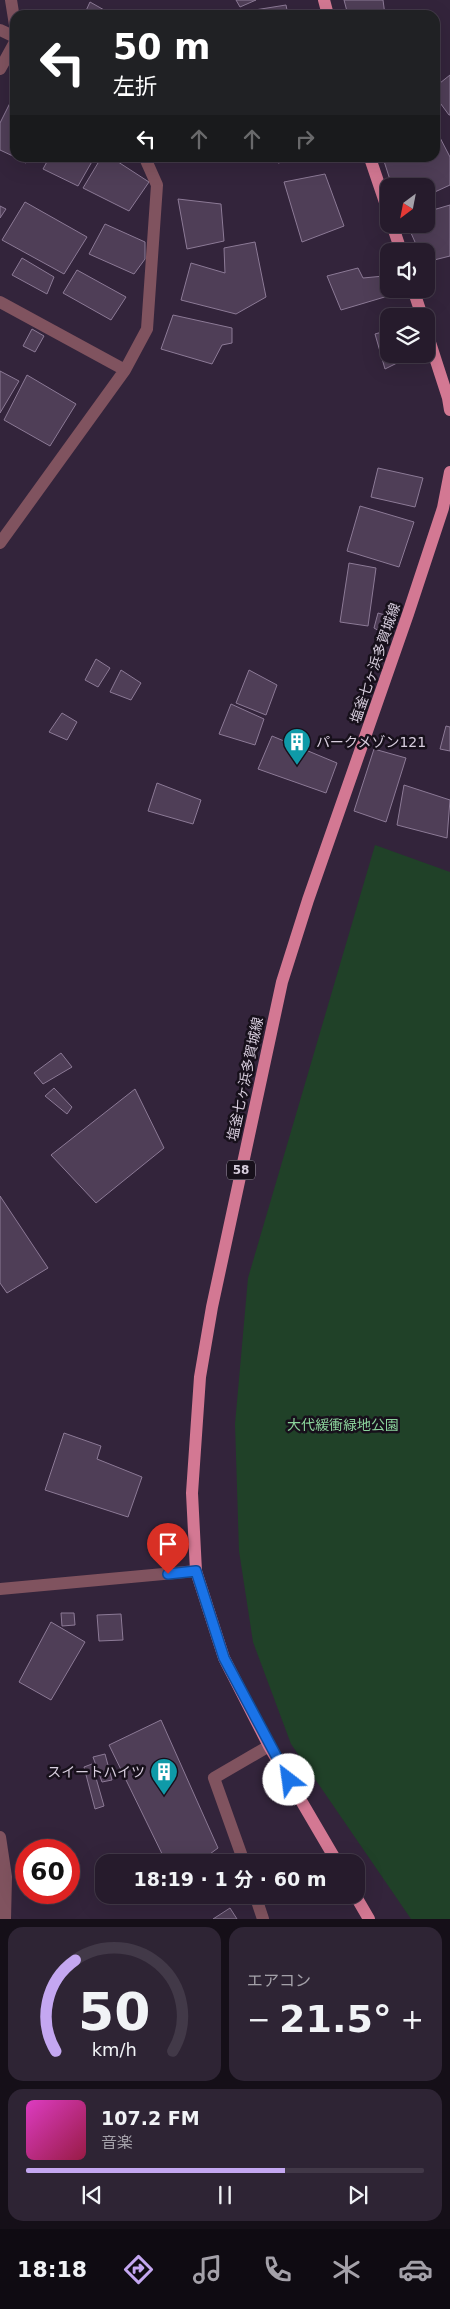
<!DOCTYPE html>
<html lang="ja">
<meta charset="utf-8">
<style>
:root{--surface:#261b2c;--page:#2e2434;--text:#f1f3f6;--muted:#a4a1a9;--line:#423948;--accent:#c4a7f1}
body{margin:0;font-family:"DejaVu Sans","Noto Sans JP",sans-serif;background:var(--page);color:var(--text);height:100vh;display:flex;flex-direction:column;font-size:19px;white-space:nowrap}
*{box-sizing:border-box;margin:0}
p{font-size:16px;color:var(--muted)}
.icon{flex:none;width:28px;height:28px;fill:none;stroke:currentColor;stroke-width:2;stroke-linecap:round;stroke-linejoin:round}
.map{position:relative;height:1919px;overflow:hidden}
.panel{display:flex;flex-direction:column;gap:8px;padding:8px;background:#150f18;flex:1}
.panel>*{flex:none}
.top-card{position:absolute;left:10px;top:10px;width:430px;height:152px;border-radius:15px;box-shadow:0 5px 20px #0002,0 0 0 1px var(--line);background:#202124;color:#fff;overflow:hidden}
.needle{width:32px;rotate:212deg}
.controls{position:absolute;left:380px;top:178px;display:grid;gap:10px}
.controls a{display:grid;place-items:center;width:55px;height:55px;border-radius:10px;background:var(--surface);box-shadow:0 5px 20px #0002,0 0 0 1px var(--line);font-size:25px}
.speed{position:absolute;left:15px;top:1839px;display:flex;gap:10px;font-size:25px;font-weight:700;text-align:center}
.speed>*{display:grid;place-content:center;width:65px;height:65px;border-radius:50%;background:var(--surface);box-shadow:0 5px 20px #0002,0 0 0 1px var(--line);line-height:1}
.speed .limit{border:8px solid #d22;background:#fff;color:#111}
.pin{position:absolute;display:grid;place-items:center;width:42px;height:42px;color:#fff;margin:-51px -21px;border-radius:50% 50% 50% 0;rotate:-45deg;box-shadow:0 0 5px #0007}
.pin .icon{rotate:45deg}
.me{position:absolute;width:55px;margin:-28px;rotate:330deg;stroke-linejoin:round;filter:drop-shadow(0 0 4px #0008)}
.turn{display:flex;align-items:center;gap:18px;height:105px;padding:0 20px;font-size:22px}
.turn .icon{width:65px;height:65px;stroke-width:2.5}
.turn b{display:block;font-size:35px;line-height:42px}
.lanes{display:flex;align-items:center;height:48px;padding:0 20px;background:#0003;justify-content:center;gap:25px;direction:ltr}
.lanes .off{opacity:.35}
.big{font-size:38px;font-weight:700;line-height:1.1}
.panel .tile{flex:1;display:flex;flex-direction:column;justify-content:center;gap:8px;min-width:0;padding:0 18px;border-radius:15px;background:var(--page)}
.panel .dial{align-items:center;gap:0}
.dial svg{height:130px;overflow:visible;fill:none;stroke:var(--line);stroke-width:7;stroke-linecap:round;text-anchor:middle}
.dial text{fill:var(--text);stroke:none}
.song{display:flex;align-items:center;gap:15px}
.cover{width:60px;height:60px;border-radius:8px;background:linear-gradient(135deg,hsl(310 70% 55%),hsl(340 70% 35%))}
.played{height:5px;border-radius:2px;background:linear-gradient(90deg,var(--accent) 65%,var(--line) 65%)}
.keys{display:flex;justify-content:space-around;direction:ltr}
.heat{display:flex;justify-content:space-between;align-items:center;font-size:28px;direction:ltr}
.panel .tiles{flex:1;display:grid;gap:8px;grid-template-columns:1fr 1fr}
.tile:last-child{grid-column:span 2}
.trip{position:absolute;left:95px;top:1854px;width:270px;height:50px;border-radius:15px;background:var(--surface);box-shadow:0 5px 20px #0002,0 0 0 1px var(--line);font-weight:700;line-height:50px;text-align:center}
.menu{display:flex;height:80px;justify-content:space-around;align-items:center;background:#0f0b12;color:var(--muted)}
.menu .icon{width:35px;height:35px}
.menu .current{color:var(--accent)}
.menu b{font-size:22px;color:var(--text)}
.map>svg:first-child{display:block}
.green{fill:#204128}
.building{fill:#4f3e57;stroke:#8c7a96}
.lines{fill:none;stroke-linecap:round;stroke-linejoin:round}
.minor{stroke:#80535f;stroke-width:12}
.major{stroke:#d37893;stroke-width:12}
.route-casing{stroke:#114b97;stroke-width:12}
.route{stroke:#1a73e8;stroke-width:9}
.labels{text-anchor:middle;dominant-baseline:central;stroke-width:5;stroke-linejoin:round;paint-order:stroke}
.shield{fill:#17101b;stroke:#9e95a4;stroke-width:1}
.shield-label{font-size:12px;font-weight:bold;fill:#d8cede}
.street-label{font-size:14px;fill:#d8cede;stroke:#17101b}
.poi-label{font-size:14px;fill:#d8cede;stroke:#17101b;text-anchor:start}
.park-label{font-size:14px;fill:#8bd39b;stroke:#17101b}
</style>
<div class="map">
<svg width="450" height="1919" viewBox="0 0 450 1919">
<rect width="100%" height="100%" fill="#33243b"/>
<!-- green -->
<path class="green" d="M375 845 450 872V1919H411L291 1744 253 1642 239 1551 235 1424 248 1278Z"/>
<!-- building -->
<path class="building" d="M236 0H256L240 7Z
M344 0H383L385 15H348Z
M90 2 113 15H84Z
M286 5 288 15H237L236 13Z
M450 75V115H449L435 96V87Z
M10 103 15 105V157L0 150V123Z
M435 128 450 157V185L426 196V186H392L383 158H435Z
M15 158H30L26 163Z
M49 158H94L78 186 43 169Z
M101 158H112L149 182 129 211 83 188Z
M276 158H301L278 163Z
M325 174 344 226 302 242 284 182Z
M178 199 221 204 224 241 187 249Z
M25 202 87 237 64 274 2 240Z
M450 205V256L426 262V251H419L407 224H426V212Z
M0 206 6 209 0 218Z
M105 224 145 242V259L134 274 89 254Z
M255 242 266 297 236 314 181 300 191 263 225 273 224 248Z
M22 258 54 277 47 294 12 275Z
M358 268 363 278 384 276 388 296 341 310 327 276Z
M77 270 126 297 111 320 63 293Z
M173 315 232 328V343L222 345 212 364 161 349Z
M32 329 44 336 35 352 23 346Z
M389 330V354L413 355 385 369 375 334Z
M0 371 19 381 0 413Z
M27 375 76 404 50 446 4 420Z
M378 468 423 478 415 507 371 497Z
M360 506 414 522 399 567 347 551Z
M349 563 376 568 368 626 340 622Z
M378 613 385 615 381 632 374 628Z
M96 659 110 668 98 687 85 680Z
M121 670 141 683 131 700 110 692Z
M249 670 277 685 266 715 236 703Z
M231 704 264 719 255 745 219 734Z
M62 713 77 722 67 740 49 732Z
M446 726 450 727V751L440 749Z
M272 736 337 763 326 793 258 769Z
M374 749 406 758 386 822 354 811Z
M157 783 201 800 193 824 148 811Z
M404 785 450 800 447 838 397 825Z
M61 1053 72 1067 43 1084 34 1073Z
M54 1088 72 1107 67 1114 45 1096Z
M135 1089 164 1148 96 1203 51 1155Z
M0 1196 48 1268 7 1293 0 1283Z
M64 1433 101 1446 97 1459 142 1477 128 1517 45 1490Z
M61 1613H74L75 1625 62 1626Z
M121 1614 123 1640 99 1641 97 1615Z
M51 1622 85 1642 51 1700 19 1682Z
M161 1720 218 1848 199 1862H166L109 1745Z
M105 1754 112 1780 102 1782 93 1757Z
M92 1764 104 1806 95 1809 84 1767Z
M230 1908 237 1919H213Z"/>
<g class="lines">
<!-- minor -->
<path class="minor" d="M11 0 15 25
M0 30 15 37
M0 69 15 42
M0 302 125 370
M0 543 125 370 147 329 157 185 145 158
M0 1589 196 1571
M0 1837 6 1877 5 1919
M244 1862 214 1778 269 1746
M255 1895 263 1919"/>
<!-- major -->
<path class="major" d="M324 0 328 15
M370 158 389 214
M392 224 401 251
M413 289 422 316
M426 330 448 398 450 410
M337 1862 269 1746 224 1658 196 1571 192 1493 200 1377 212 1307 282 982 308 900 408 614 443 508 450 472
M355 1895 369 1919"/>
</g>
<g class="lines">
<defs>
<path id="route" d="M168 1574 196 1571 224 1658 289 1780"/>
</defs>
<!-- route casing -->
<use href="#route" class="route-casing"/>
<!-- route -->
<use href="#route" class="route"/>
</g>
<!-- icons -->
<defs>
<symbol id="building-pin" viewBox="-11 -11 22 30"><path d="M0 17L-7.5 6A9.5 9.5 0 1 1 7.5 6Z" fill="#0f9aa8" stroke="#17101b"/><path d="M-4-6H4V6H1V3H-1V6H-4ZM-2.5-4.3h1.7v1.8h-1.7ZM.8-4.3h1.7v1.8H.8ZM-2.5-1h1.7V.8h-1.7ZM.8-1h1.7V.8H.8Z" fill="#fff"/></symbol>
</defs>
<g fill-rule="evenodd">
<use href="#building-pin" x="281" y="726" width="32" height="43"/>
<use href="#building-pin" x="148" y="1756" width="32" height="43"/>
</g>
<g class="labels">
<!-- shield labels -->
<rect class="shield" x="227" y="1160.5" width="28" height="19" rx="4"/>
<g class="shield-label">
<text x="241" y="1170">58</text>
</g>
<!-- street labels -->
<g class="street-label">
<text transform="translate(375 663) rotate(-71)">塩釜七ヶ浜多賀城線</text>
<text transform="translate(245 1079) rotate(-78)">塩釜七ヶ浜多賀城線</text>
</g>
<!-- poi labels -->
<g class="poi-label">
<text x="316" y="742">パークメゾン121</text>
<text x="145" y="1772" text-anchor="end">スイートハイツ</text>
</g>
<!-- park labels -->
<g class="park-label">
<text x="343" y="1425">大代緩衝緑地公園</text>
</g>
</g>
</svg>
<div class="controls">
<a><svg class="needle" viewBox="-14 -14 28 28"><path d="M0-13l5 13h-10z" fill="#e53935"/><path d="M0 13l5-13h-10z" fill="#a4a1a9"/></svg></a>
<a><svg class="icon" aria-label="sound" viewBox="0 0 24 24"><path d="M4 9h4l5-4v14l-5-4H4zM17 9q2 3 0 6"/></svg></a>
<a><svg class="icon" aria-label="layers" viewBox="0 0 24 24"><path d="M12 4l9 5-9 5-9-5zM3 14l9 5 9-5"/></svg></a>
</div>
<div class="speed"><div class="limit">60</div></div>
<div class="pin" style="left:168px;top:1574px;background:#d93025"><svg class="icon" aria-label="arrive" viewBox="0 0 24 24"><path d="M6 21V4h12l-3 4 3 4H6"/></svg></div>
<svg class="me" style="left:289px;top:1780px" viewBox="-20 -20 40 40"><circle r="19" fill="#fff"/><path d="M0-13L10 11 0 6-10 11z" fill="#1a73e8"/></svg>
<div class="trip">18:19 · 1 分 · 60 m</div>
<div class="top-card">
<div class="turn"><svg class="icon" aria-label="left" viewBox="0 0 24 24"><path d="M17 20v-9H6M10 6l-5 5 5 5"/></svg><div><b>50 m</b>左折</div></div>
<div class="lanes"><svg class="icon" aria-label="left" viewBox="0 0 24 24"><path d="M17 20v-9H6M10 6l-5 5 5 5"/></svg><svg class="icon off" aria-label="ahead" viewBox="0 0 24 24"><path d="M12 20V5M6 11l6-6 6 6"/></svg><svg class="icon off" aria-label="ahead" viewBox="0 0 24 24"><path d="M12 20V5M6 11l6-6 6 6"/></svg><svg class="icon off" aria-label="right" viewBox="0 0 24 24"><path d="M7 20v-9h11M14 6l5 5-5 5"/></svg></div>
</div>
</div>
<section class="panel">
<div class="tiles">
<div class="tile dial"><svg viewBox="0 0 100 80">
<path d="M14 69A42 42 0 1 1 86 69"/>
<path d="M14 69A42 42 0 0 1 26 13" stroke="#c4a7f1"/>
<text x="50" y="56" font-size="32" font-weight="700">50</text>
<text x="50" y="72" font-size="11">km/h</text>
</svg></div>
<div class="tile"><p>エアコン</p>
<div class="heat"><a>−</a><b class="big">21.5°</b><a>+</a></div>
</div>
<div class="tile">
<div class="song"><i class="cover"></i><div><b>107.2 FM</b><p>音楽</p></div></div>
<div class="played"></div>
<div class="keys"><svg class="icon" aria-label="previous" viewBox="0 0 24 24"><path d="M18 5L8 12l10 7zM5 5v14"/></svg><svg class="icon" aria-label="pause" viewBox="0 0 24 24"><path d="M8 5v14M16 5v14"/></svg><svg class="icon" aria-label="next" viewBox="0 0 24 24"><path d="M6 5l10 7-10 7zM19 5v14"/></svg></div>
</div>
</div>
</section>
<nav class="menu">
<b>18:18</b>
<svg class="icon current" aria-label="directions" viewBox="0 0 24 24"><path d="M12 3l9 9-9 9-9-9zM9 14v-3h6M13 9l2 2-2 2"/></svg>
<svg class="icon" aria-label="music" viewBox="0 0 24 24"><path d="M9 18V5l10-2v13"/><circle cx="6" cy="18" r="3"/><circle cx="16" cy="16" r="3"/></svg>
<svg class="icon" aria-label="phone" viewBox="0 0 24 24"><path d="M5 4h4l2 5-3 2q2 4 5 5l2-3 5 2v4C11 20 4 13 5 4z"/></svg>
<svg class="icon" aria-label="climate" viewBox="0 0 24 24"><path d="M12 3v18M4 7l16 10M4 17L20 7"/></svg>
<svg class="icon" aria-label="car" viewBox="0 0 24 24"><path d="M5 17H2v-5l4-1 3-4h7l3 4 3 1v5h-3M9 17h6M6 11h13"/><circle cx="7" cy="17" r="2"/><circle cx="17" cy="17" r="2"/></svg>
</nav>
